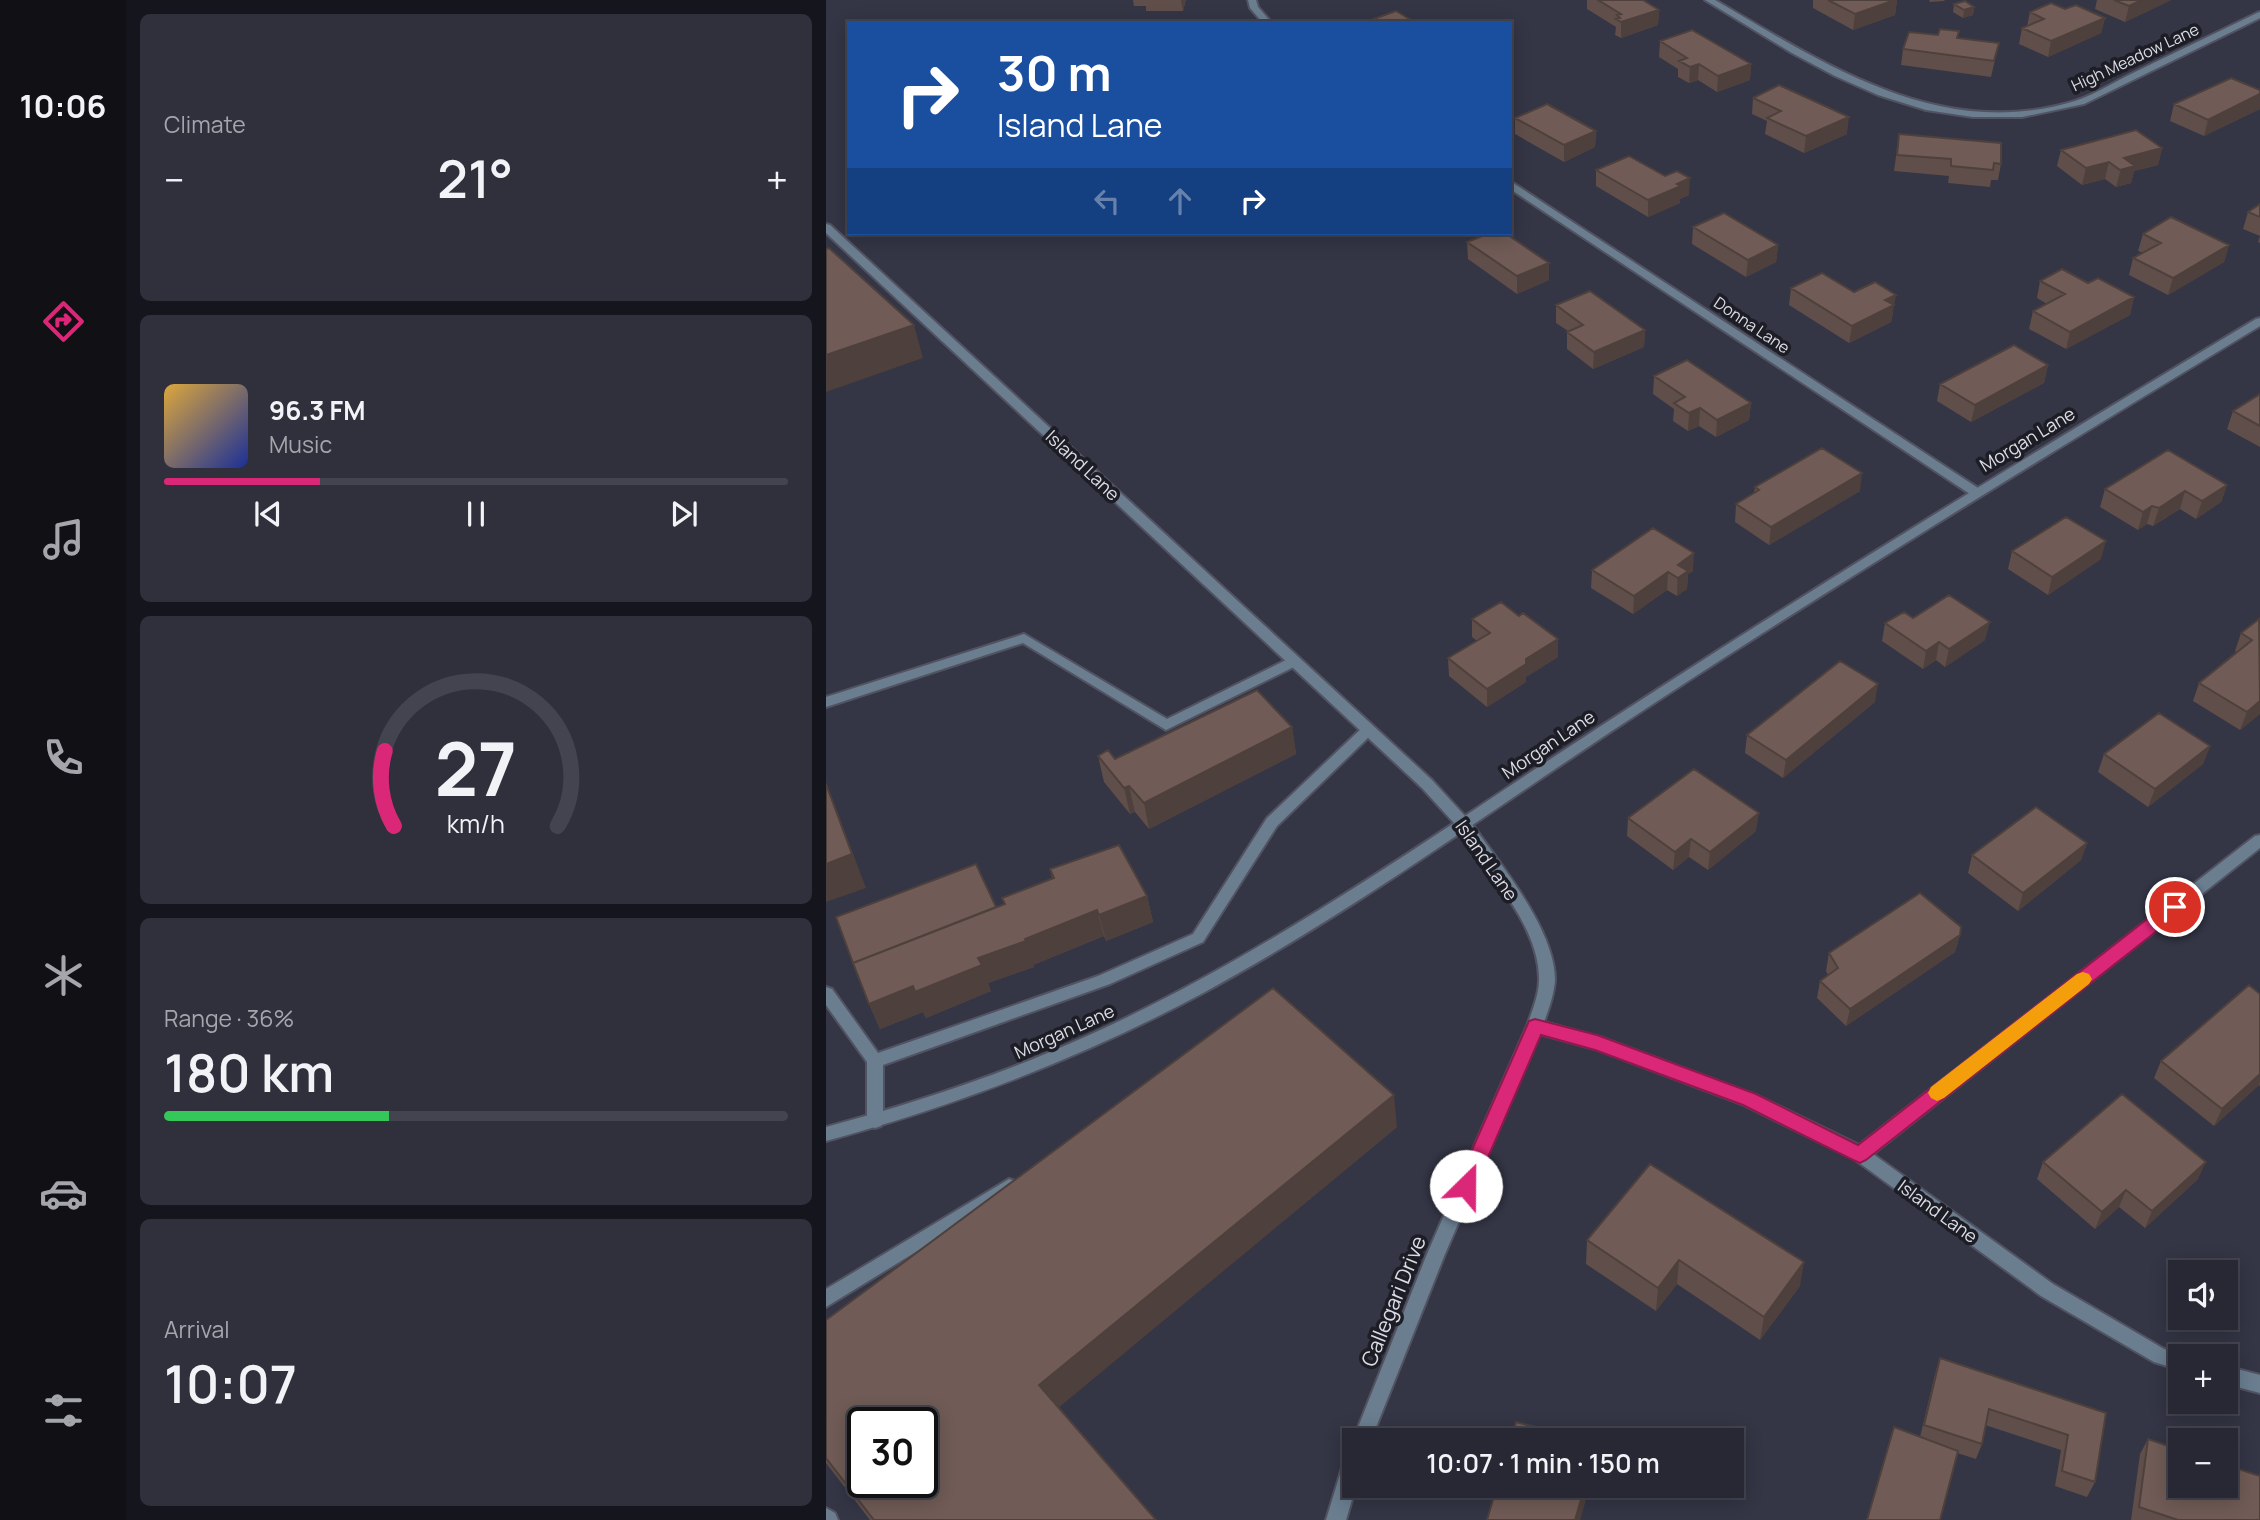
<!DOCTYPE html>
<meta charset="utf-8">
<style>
:root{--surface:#272834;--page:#2f303c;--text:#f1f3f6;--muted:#a4a6ac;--line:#43444f;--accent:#db2777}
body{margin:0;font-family:Manrope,sans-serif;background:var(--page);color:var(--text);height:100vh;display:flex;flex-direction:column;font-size:26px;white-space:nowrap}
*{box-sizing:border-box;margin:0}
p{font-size:23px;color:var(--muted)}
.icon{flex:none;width:38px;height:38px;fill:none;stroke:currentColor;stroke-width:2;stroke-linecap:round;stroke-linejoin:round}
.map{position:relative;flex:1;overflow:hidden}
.drawer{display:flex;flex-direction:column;gap:14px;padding:14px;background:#15161d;width:700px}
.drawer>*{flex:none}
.guide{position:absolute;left:21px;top:21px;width:665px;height:214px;border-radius:0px;box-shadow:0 4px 18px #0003,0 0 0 2px var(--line);background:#1a4fa0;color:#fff;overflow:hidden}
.fabs{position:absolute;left:1342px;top:1260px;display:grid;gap:14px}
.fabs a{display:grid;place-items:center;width:70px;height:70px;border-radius:0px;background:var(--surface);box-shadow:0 4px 18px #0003,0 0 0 2px var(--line);font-size:35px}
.speed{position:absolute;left:21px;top:1407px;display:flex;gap:14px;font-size:35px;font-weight:700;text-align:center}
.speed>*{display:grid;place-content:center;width:91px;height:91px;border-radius:50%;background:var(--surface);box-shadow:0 4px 18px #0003,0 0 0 2px var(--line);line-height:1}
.speed .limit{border:4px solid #111;border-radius:10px;background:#fff;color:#111}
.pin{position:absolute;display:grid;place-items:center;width:60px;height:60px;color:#fff;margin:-30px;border:4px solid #fff;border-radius:50%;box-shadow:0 2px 7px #0007}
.me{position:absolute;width:77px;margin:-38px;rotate:23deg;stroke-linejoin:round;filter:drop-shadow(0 0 5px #0008)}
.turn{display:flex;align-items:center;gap:24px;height:147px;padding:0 35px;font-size:32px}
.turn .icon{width:91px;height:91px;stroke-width:2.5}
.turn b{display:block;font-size:49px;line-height:60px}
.lanes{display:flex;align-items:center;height:66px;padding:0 35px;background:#0003;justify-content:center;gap:35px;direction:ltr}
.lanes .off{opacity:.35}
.big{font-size:52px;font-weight:600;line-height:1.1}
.drawer .widget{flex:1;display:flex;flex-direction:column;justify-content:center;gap:10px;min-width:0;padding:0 24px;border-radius:10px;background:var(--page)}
.drawer .dial{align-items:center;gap:0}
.dial svg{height:182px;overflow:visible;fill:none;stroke:var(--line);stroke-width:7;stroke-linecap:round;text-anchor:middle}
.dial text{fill:var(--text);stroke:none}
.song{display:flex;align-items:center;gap:21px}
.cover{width:84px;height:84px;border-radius:10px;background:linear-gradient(135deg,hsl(40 70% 55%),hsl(230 70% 35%))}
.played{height:7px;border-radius:4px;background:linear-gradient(90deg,var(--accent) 25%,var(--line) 25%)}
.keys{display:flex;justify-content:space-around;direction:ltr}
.heat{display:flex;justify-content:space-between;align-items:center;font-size:38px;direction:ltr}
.charge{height:10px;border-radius:5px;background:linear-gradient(90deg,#34c759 36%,var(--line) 0)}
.trip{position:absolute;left:516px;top:1428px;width:402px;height:70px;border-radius:0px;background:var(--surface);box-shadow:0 4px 18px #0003,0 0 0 2px var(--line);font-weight:600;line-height:70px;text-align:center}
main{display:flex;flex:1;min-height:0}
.tab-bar{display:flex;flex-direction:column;width:126px;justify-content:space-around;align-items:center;background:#101015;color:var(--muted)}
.tab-bar .icon{width:49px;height:49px}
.tab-bar .on{color:var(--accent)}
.tab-bar b{font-size:32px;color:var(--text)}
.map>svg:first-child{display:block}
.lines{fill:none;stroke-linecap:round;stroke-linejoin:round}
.service-casing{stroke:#525362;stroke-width:4}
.minor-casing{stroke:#525362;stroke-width:4}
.tertiary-casing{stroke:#525362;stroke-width:4}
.service{fill:#6a7e90;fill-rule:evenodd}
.minor{fill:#6a7e90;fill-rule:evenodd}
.tertiary{fill:#6a7e90;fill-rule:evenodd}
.wall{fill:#604e4a}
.shaded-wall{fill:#4e403c}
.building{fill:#705b56;stroke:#4e403c;stroke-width:2;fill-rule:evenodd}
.route{fill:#db2777;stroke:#8e194d;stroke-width:2}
.slow{fill:#f59e0b}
.labels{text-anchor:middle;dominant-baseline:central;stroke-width:7;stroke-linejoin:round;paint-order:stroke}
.far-street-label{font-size:16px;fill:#dcdce7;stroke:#1d1d25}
.street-label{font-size:18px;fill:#dcdce7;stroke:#1d1d25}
.near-street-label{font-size:21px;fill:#dcdce7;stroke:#1d1d25}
</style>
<main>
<nav class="tab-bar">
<b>10:06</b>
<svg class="icon on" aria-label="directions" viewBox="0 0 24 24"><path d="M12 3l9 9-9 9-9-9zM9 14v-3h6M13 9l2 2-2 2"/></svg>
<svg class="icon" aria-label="music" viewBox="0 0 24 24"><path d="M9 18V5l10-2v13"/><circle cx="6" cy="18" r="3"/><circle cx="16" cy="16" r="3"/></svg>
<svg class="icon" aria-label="phone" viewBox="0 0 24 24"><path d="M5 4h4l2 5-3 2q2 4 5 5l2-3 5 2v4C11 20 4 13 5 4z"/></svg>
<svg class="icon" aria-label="climate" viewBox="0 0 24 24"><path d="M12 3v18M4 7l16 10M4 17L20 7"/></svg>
<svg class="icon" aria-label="car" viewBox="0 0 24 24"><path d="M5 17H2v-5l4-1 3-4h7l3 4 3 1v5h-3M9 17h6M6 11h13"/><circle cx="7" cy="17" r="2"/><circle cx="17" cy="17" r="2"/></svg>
<svg class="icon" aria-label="filters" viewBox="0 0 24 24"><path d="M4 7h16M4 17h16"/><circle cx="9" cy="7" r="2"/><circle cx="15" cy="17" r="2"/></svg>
</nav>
<section class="drawer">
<div class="widget"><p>Climate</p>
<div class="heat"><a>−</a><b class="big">21°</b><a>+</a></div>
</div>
<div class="widget">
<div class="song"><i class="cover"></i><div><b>96.3 FM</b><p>Music</p></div></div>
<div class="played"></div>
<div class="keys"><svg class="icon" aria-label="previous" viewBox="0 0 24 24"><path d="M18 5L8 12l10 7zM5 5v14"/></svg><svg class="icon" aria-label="pause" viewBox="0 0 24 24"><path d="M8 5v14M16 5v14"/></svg><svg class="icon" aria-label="next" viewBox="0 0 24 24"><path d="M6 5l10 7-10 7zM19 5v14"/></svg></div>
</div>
<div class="widget dial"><svg viewBox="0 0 100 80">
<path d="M14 69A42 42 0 1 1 86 69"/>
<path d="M14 69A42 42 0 0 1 10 36" stroke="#db2777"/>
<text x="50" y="56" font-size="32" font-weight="700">27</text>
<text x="50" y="72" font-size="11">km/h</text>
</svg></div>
<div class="widget"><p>Range · 36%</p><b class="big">180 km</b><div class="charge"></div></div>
<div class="widget"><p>Arrival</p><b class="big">10:07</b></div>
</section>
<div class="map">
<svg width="1434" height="1520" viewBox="0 0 1434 1520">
<rect width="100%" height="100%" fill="#343545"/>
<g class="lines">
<defs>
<path id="service" d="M198 634 341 719 464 658 469 656 476 661 474 664 340 730 197 643 0 707V697Z
M542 725 549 730 547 733 451 826 377 942 284 984 57 1065V1121L55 1126 49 1128 43 1126 41 1121V1062L0 1005V987L6 989 52 1053 272 976 367 934 441 818 537 727Z
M183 1179 189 1181 192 1186 189 1191 0 1307V1289Z
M0 1508 9 1513 12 1520H0Z"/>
<path id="minor" d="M422 0H430L432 7 446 23H437L424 8Z
M879 0H889C1000 65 1115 142 1249 101 1270 94 1288 82 1307 73 1348 53 1390 33 1431 13L1434 12V18L1258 104 1196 117H1147L1100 110 1052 95 1009 76 966 53Z
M684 181 1155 490 1157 493 1151 497 1147 496 684 189Z
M638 819 643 820C672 861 729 929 729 980 728 994 723 1009 718 1022L777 1038 930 1095 1033 1145 1429 836 1434 835V848L1047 1154 1227 1284 1338 1349 1360 1356H1354V1370L1328 1362 1215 1296 1028 1159 918 1105 769 1049 714 1034 619 1254 545 1440H528V1445L527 1440 601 1254 701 1026C706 1011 713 995 713 979 713 922 658 871 631 824L633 820Z
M1400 1366 1434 1375V1393L1400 1384Z
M528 1449 530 1486 520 1520H500L519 1458 521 1451Z"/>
<path id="tertiary" d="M0 224 4 225 606 780 639 816C898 642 1163 479 1430 319L1434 318V326C1232 448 1031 571 833 700 682 798 537 906 379 992 258 1057 132 1105 0 1141V1127C89 1103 177 1074 261 1036 390 978 510 901 628 823L596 788 0 233Z"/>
</defs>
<!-- service casing -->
<use href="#service" class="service-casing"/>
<!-- minor casing -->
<use href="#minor" class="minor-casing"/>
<!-- tertiary casing -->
<use href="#tertiary" class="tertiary-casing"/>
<!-- service -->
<use href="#service" class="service"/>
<!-- minor -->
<use href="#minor" class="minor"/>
<!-- tertiary -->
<use href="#tertiary" class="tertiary"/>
</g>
<!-- wall -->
<path class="wall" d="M307 0H360L357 11H320V6H308Z
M761 0H817L833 10 832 25 795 38 789 35 790 27 761 9Z
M987 0H1071L1069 15 1027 30 987 8Z
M1103 0H1119L1118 1 1104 2Z
M1271 0H1345L1299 22 1269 9Z
M1128 4 1148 7 1147 15 1137 18 1127 12Z
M1239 9 1279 18 1275 33 1222 57 1193 44 1196 28 1201 26 1204 12Z
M1132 38 1173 43 1165 77 1075 65 1077 49Z
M834 41 925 64 924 80 891 92 872 80 863 83 852 77V69L833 57Z
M1434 90V109L1378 136 1344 121 1348 104Z
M927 98 1021 134 978 153 939 134 941 121 926 114Z
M689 118 770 131 769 147 738 162 689 134Z
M1073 134 1175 164 1172 180H1165L1164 187 1122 183 1123 176 1068 171Z
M1336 148 1332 165 1308 171 1305 183 1290 187 1279 179 1256 185 1231 166 1235 150Z
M770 170 863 195 854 199V203L822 217 770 186Z
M1434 204V243L1432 242 1434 236 1417 229 1422 212Z
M867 227 952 245 950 262 920 277 866 244Z
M1317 234 1403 245 1398 262 1342 295 1303 275 1307 258 1317 253 1312 251Z
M641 242 723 263V280L691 294 642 259Z
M1214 281 1262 283 1308 297 1304 315 1240 349 1203 329 1207 311 1221 304 1211 298Z
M965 288 1028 292 1067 312 1065 322 1023 343 963 305Z
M730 305 819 330 818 347 767 369 741 349V332L742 331 730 323Z
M1222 365 1218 383 1145 422 1111 401 1114 384Z
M828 376 925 403 923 420 890 437 873 426 862 431 847 421 848 409 827 394Z
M1434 394V447L1401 429 1407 411Z
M1401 485 1395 502 1370 519 1354 509 1327 526 1321 524 1312 530 1274 507 1279 489Z
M929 487 1034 491 943 545 909 522 910 504 928 494Z
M1186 551 1275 559 1222 595 1182 569Z
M766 570 867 571 862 574 861 589 851 596 841 590 807 614 765 588Z
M1087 618 1159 640 1119 667 1110 660 1097 669 1056 641 1059 623Z
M646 619 732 657 700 677V682L661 707 623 676 622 658 651 641 646 637Z
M1433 619 1434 714 1414 730 1367 701 1373 683 1410 652 1409 651 1415 633Z
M1049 702 957 778 919 753 921 735Z
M466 727 470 754 323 829 309 812 304 814 278 782 272 756 289 759Z
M1384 746 1377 764 1322 807 1272 772 1278 754Z
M802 818 930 831 882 870 863 857 847 870 801 836Z
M1261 843 1255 860 1192 911 1142 873 1146 855Z
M224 869 321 896 327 922 280 941 278 936 207 965 208 967 162 983 165 991 100 1018 97 1012 54 1029 43 1004 170 907 178 904 176 898 226 878Z
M1134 935 1129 952 1020 1026 991 998 994 981 1002 975 1000 971 1003 953Z
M1434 994V1086L1433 1085 1388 1126 1328 1078 1335 1061Z
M571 1127 232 1407 330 1520H44L0 1463V1320Z
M1217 1162 1372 1179 1319 1228 1293 1207 1269 1229 1211 1179Z
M761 1240 974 1286 934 1340 851 1284 830 1311 760 1264Z
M1114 1358 1280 1413 1269 1482 1261 1497 1229 1486 1235 1450 1159 1425 1156 1444 1150 1459 1131 1453 1094 1437 1109 1374Z
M1322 1439 1434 1520H1305L1314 1454Z"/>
<!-- shaded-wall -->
<path class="shaded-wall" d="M355 0H360L357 11Z
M1069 0H1071L1069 15 1027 30 1029 14Z
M1316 0H1345L1299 22 1303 6Z
M1148 7 1147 15 1137 18 1138 10Z
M833 10 832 25 795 38V22Z
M1279 18 1275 33 1222 57 1225 41Z
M873 64 872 80 863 83 864 67Z
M925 64 924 80 891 92 892 76Z
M686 81 687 97 684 98V82Z
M1434 94V109L1378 136 1382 120Z
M1023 117 1021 134 978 153 980 136Z
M770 131 769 147 738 162V145Z
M1336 148 1332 165 1308 171 1305 183 1290 187 1298 158Z
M1283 162 1279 179 1256 185 1260 168Z
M864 178 863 195 854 199V203L822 217V200L851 184Z
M952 245 950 262 920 277 922 260Z
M1403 245 1398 262 1342 295 1347 278Z
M723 263V280L691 294V276Z
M1070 295 1065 322 1023 343 1026 326 1059 300Z
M1308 297 1304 315 1240 349 1244 332Z
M88 325 97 358 0 392V355Z
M819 330 818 347 767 369 768 352Z
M1222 365 1218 383 1145 422 1149 405Z
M925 403 923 420 890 437 891 420Z
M874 408 873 426 862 431 863 413Z
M1036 473 1034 491 943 545 945 527Z
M1401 485 1395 502 1370 519 1376 501Z
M1359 491 1354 509 1327 526 1333 508Z
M1326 506 1321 524 1312 530 1317 512Z
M1280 541 1275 559 1222 595 1226 577Z
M868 553 867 571 862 574 861 589 851 596 852 565Z
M842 572 841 590 807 614 808 596Z
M1164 622 1159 640 1119 667 1123 649Z
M732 639V657L700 677V682L661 707V689L700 659Z
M1113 642 1110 660 1097 669 1100 651Z
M1052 684 1049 702 957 778 960 760Z
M1434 701V714L1414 730 1421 712Z
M466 727 470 754 323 829 318 803Z
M1384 746 1377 764 1322 807 1329 789Z
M0 782 40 888 0 902Z
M303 786 309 812 304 814 298 788Z
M933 813 930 831 882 870 884 852Z
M865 839 863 857 847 870 849 852Z
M1261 843 1255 860 1192 911 1197 893Z
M321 896 327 922 280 941 273 915Z
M271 910 278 936 207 965 208 967 162 983 165 991 100 1018 97 1012 54 1029 43 1004 152 958Z
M1134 935 1129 952 1020 1026 1024 1009Z
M1434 1074V1082L1433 1085 1388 1126 1396 1109Z
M568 1095 571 1127 225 1414 213 1385Z
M1380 1162 1372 1179 1319 1228 1326 1211Z
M1300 1190 1293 1207 1269 1229 1276 1212Z
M853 1260 851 1284 830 1311 832 1288Z
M978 1262 974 1286 934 1340 938 1317Z
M759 1486H764L754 1520H749Z"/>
<!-- building -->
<path class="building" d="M772 0H817L833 10 795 22 790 19 794 18 791 15 795 14Z
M1002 0H1069L1029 14Z
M1288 0H1316L1303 6Z
M1139 1 1148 7 1138 10 1128 4Z
M1225 3 1239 9 1250 5 1279 18 1225 41 1196 28 1218 19 1204 12Z
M570 11 590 23H546L542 21Z
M1114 29 1133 31 1131 38 1173 43 1168 61 1077 49 1083 32 1112 35Z
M866 30 925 64 892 76 873 64 864 67 853 61 861 58 834 41Z
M1405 78 1434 90V94L1382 120 1348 104Z
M953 85 1023 117 980 136 941 118 955 111 927 98Z
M721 104 770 131 738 145 689 118Z
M1310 130 1336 148 1298 158 1309 166 1294 170 1283 162 1260 168 1235 150Z
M1073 134 1175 143V164L1168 163 1167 170 1125 166V159L1071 155Z
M803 156 839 176 851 171 864 178 851 184 855 186 822 200 770 170Z
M1434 204V217L1422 212Z
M898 213 952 245 922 260 867 227Z
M1345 217 1403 245 1347 278 1307 258 1335 243 1317 234Z
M664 233H679L723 263 691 276 641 242Z
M3 248 88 325 0 355V249Z
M1236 269 1262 283 1272 278 1308 297 1244 332 1207 311 1239 294 1214 281Z
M996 273 1028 292 1049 282 1070 295 1059 300 1068 305 1026 326 965 288Z
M764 291 819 330 768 352 741 332 757 325 730 305Z
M1188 345 1222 365 1149 405 1114 384Z
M861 360 925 403 891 420 874 408 863 413 848 403 859 397 828 376Z
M1434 394V426L1407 411Z
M996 448 1036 473 945 527 910 504 933 490 929 487Z
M1342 450 1401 485 1376 501 1359 491 1333 508 1326 506 1317 512 1279 489Z
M1240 517 1280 541 1226 577 1186 551Z
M827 528 868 553 852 565 862 571 852 578 842 572 808 596 766 570Z
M1123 595 1164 622 1123 649 1113 642 1100 651 1059 623 1078 612 1087 618Z
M675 602 693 616 697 613 732 639 700 659V664L661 689 622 658 664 633 646 619Z
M1433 619 1434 701 1421 712 1373 683 1426 640 1415 633Z
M1014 661 1052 684 960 760 921 735Z
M431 690 466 727 318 803 303 786 298 788 272 756 282 750 289 759Z
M1333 713 1384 746 1329 789 1278 754Z
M868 769 933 813 884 852 865 839 849 852 802 818Z
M0 784 26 854 0 864Z
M1210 807 1261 843 1197 893 1146 855Z
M293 845 321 896 273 915 271 910 199 939 200 941 152 958 156 965 89 992 87 986 43 1004 27 963 179 904 176 898 228 878 224 869Z
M150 864 170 907 27 963 10 917Z
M1094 893 1135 927 1134 935 1024 1009 994 981 1012 968 1003 953Z
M1423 985 1434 994V1074L1396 1109 1335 1061Z
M447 988 568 1095 213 1385 330 1520H48L0 1458V1320ZM37 1423H96V1482H37Z
M1296 1094 1380 1162 1326 1211 1300 1190 1276 1212 1217 1162Z
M824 1164 978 1262 938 1317 853 1260 832 1288 761 1240Z
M1114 1358 1280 1413 1269 1482 1236 1471 1242 1435 1163 1409 1156 1444 1098 1425Z
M690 1422 758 1440H685Z
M1068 1427 1132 1451 1114 1520H1041Z
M1322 1439 1354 1450V1486H1400V1465L1434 1476V1520H1352L1313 1507Z
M671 1486H759L749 1520H661Z"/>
<!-- route -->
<path class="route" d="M1349 900 1355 902 1357 907 1355 912 1040 1160 1034 1163 1027 1160 917 1105 769 1050 715 1035 647 1192 640 1194 633 1192 630 1186 703 1021 709 1019 771 1035 930 1094 1032 1145 1343 902Z"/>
<!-- slow -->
<path class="slow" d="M1257 972 1263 974 1266 979 1263 984 1118 1098 1111 1101 1105 1098 1102 1093 1105 1087 1251 974Z"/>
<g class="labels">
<!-- far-street labels -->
<g class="far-street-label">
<text transform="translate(1309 57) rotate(-25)">High Meadow Lane</text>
<text transform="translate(926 325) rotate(34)">Donna Lane</text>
</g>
<!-- street labels -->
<g class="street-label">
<text transform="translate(1201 439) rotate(-31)">Morgan Lane</text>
<text transform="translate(257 465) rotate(43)">Island Lane</text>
<text transform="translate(722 744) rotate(-34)">Morgan Lane</text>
<text transform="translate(661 860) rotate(55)">Island Lane</text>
<text transform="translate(238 1031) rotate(-24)">Morgan Lane</text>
<text transform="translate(1112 1211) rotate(36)">Island Lane</text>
</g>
<!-- near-street labels -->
<g class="near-street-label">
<text transform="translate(567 1301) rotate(-68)">Callegari Drive</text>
</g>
</g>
</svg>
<div class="fabs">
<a><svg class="icon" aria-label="sound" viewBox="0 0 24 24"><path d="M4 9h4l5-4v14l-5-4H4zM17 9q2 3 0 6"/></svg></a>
<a>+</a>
<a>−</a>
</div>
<div class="speed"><div class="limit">30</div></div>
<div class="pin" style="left:1349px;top:907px;background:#d93025"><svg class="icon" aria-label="arrive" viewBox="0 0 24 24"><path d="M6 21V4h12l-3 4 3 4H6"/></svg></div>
<svg class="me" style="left:640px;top:1186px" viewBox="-20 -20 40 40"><circle r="19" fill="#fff"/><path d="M0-13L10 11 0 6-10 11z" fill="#db2777"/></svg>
<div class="trip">10:07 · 1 min · 150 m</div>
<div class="guide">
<div class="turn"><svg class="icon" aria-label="right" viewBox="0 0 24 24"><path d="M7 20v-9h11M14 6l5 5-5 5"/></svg><div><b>30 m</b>Island Lane</div></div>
<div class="lanes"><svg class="icon off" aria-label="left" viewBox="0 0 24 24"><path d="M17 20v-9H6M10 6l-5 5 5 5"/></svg><svg class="icon off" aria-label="ahead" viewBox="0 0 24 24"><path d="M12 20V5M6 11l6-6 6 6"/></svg><svg class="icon" aria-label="right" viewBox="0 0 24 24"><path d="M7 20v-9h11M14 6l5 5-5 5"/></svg></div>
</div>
</div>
</main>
